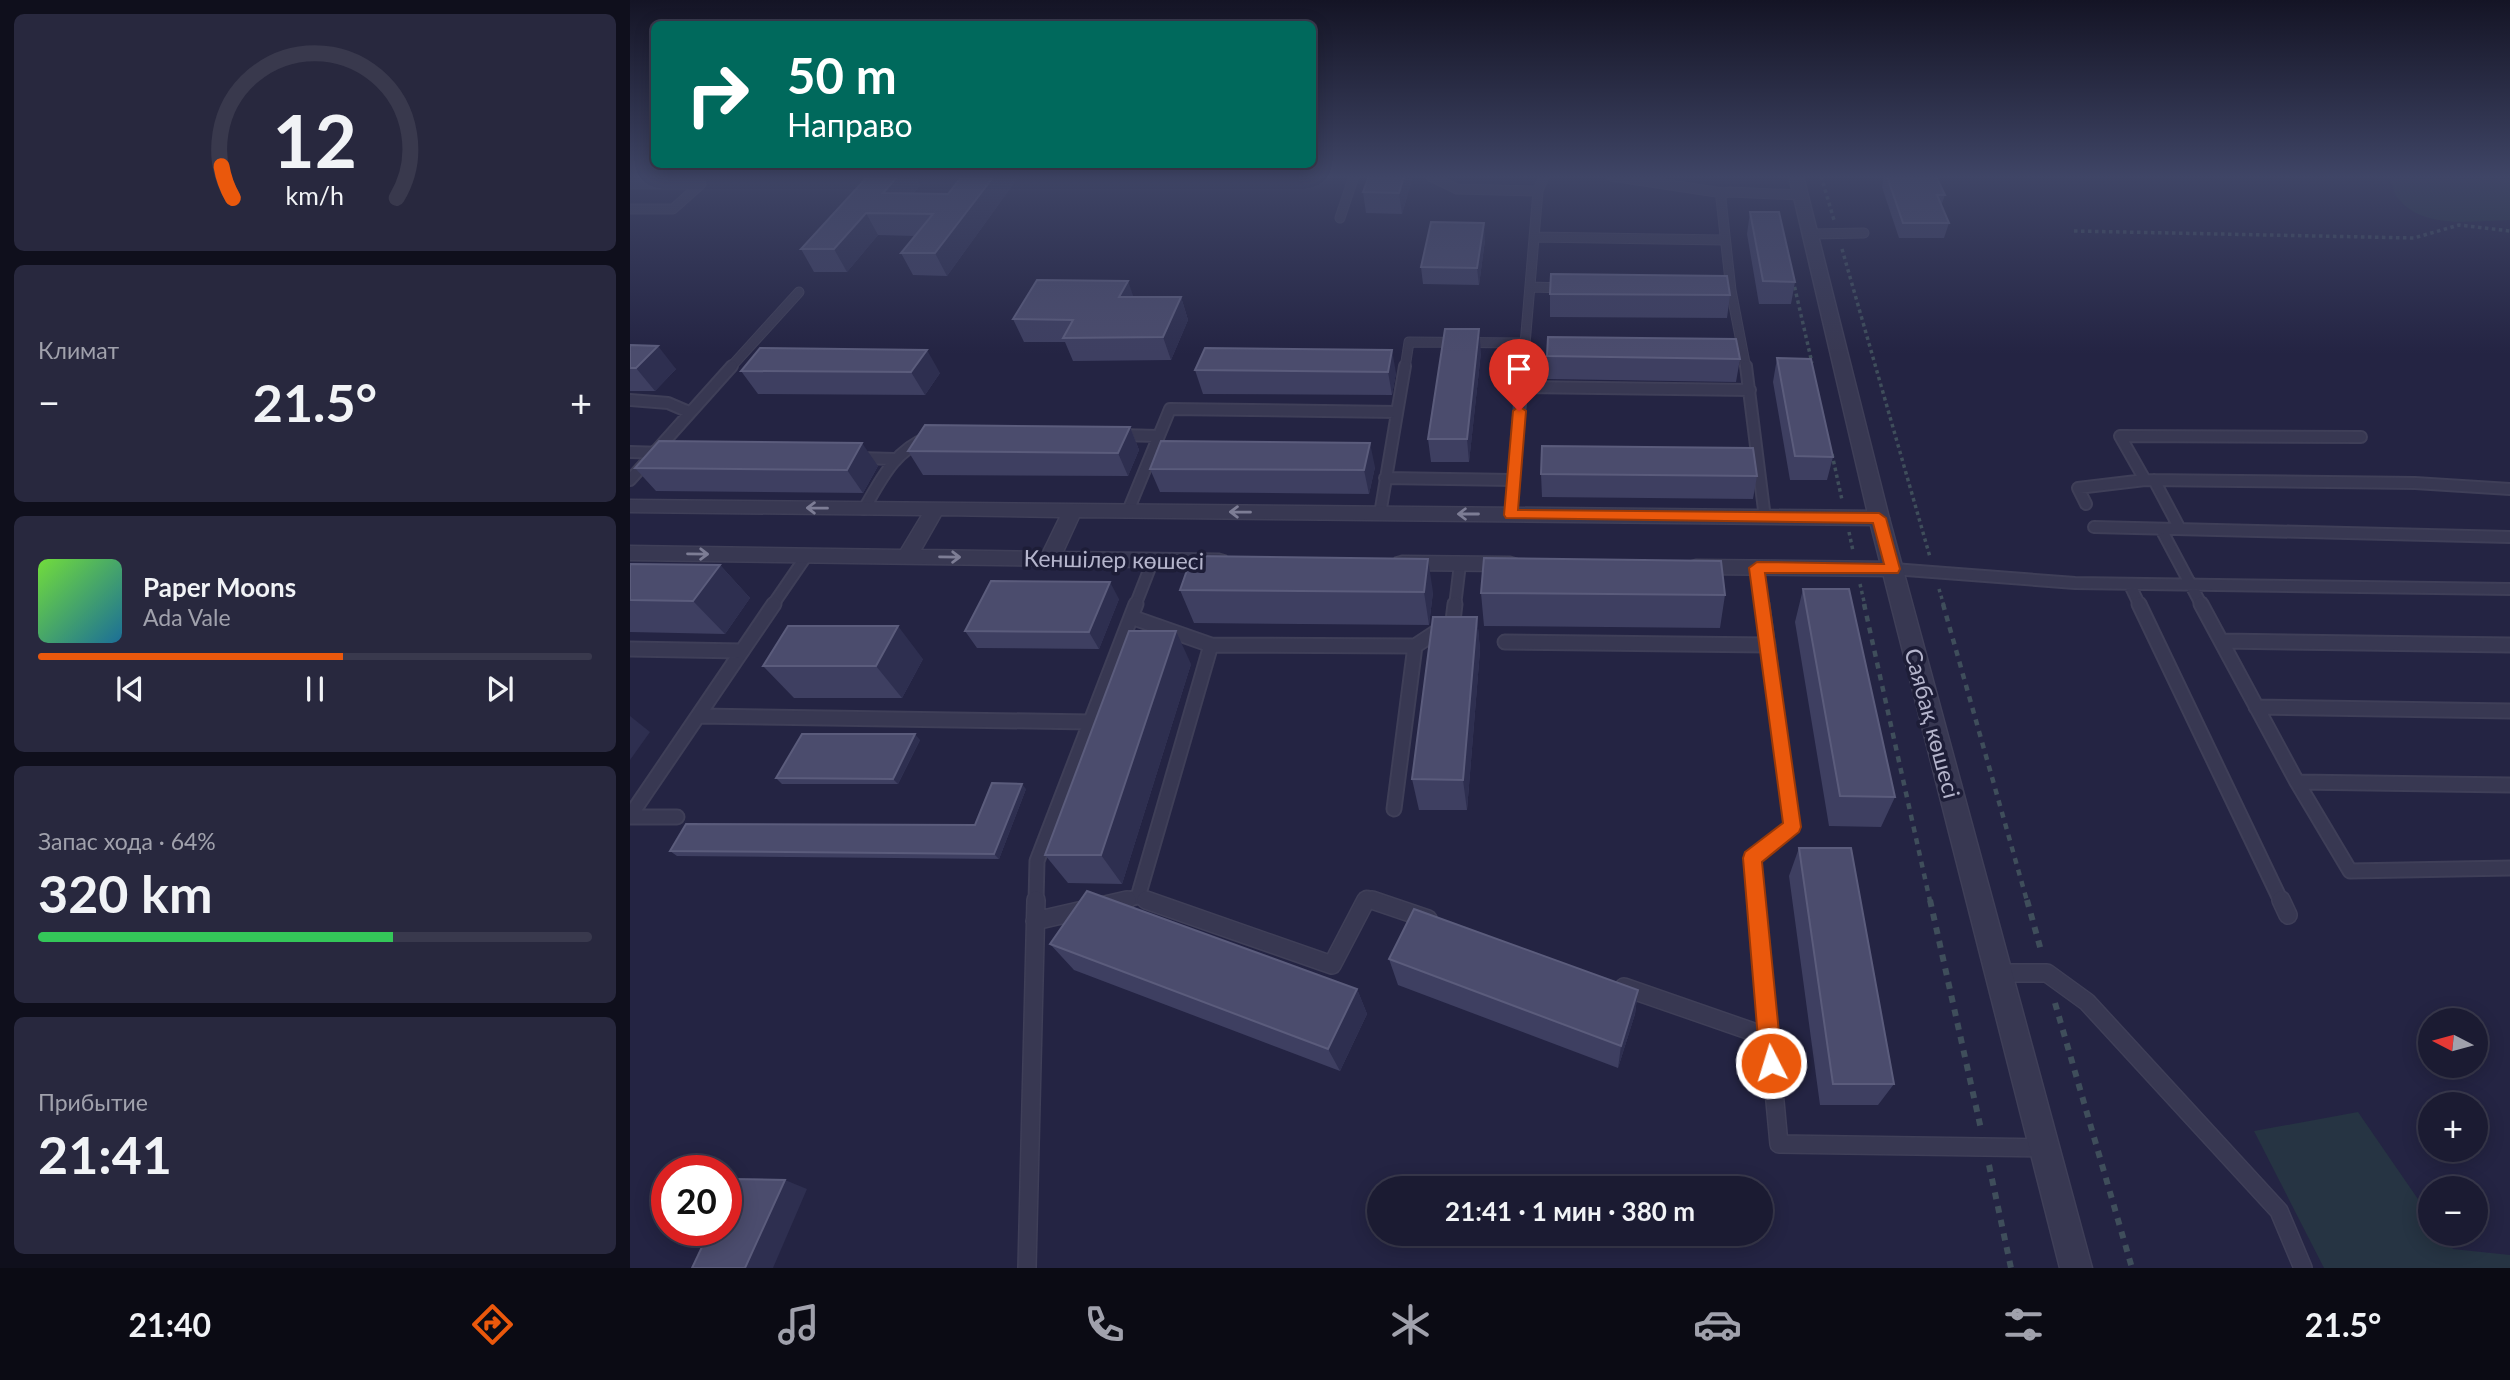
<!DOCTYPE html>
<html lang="ru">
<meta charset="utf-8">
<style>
:root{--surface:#1b1b32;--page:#28283e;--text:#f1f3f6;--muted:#a0a1ac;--line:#39394d;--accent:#ea580c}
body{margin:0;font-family:Lato,sans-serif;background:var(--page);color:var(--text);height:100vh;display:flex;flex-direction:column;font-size:26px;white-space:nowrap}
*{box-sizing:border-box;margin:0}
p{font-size:23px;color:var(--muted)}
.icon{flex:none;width:38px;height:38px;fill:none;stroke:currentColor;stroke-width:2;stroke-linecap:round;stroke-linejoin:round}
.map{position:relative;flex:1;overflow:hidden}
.drawer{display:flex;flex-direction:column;gap:14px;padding:14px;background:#0f0f1c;width:630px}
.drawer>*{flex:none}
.hud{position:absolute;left:21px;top:21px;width:665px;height:147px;border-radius:10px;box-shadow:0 4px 18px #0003,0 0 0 2px var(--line);background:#00695c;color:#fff;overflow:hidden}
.needle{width:46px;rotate:276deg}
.tools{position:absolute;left:1788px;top:1008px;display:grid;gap:14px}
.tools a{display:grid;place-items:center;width:70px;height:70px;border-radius:50%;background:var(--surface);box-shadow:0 4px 18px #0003,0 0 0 2px var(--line);font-size:35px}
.speed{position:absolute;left:21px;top:1155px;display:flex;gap:14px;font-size:35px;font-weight:700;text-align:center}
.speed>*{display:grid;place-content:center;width:91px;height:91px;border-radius:50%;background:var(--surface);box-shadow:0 4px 18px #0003,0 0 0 2px var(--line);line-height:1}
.speed .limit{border:10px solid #d22;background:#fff;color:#111}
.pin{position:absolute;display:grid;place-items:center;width:60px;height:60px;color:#fff;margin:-72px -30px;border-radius:50% 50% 50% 0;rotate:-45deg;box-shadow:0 0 7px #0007}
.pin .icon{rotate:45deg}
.me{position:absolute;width:77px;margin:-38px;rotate:355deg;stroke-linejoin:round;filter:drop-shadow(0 0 5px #0008)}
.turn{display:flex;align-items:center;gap:24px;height:147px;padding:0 21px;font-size:32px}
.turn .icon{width:91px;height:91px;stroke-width:2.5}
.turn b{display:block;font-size:49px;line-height:60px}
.big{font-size:52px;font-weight:700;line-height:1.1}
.drawer .tile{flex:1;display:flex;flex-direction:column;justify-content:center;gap:10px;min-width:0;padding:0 24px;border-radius:10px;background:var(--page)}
.drawer .dial{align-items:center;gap:0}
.dial svg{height:182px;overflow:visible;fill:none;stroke:var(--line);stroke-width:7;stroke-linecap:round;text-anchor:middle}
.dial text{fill:var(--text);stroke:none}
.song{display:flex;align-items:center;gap:21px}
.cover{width:84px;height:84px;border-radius:10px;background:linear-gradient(135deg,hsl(100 70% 55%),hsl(200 70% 35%))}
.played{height:7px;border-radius:4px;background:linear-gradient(90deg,var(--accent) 55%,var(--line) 55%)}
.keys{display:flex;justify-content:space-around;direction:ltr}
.heat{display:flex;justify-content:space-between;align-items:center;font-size:38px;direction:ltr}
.charge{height:10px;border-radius:5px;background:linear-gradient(90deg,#34c759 64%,var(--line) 0)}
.trip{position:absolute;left:737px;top:1176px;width:406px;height:70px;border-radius:35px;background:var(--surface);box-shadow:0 4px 18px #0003,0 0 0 2px var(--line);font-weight:700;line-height:70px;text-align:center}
.tab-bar{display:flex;height:112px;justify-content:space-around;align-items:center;background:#0b0b14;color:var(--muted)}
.tab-bar .icon{width:49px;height:49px}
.tab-bar .current{color:var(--accent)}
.tab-bar b{font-size:32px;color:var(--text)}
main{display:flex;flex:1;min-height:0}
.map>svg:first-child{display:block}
.green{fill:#263443}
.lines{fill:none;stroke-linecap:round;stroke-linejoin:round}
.service-far3-casing{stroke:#3f3f58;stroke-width:11}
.service-far2-casing{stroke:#3f3f58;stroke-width:14}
.service-far1-casing{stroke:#3f3f58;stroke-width:17}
.service-casing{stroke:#3f3f58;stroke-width:20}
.minor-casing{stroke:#3f3f58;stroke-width:3}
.tertiary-casing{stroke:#3f3f58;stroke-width:3}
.path-far2{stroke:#3f4e5b;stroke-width:3.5;stroke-dasharray:3.5 3.5;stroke-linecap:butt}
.path-far1{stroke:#3f4e5b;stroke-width:4.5;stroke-dasharray:6 6;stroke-linecap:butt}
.path{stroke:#3f4e5b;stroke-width:6;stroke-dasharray:7 7;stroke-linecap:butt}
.service-far3{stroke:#383852;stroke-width:9}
.service-far2{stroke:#383852;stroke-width:10}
.service-far1{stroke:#383852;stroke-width:13}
.service{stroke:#383852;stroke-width:17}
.minor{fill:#383852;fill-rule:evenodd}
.tertiary{fill:#383852;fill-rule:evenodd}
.wall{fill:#3e3f61}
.shaded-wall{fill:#2e2f50}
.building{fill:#4b4c6d;stroke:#5b5c7c;stroke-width:2}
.oneway{stroke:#7d7d95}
.route{fill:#ea580c;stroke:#983908;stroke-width:2}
.labels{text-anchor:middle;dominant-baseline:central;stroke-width:7;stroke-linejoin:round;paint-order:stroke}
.street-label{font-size:23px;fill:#b5b5cc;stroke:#1d1d37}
</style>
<main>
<section class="drawer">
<div class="tile dial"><svg viewBox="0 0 100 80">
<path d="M14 69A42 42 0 1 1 86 69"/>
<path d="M14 69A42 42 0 0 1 9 55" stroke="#ea580c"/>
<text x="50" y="56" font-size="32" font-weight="700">12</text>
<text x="50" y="72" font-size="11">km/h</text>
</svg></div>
<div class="tile"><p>Климат</p>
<div class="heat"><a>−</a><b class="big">21.5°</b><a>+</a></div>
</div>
<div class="tile">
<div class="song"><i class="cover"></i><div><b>Paper Moons</b><p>Ada Vale</p></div></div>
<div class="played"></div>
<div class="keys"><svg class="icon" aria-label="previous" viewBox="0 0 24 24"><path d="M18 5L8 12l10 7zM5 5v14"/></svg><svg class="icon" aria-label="pause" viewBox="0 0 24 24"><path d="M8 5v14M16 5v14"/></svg><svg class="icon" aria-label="next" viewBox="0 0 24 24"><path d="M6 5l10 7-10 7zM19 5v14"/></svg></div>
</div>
<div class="tile"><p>Запас хода · 64%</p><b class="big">320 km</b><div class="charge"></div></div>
<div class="tile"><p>Прибытие</p><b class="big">21:41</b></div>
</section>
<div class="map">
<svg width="1880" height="1268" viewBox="0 0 1880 1268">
<rect width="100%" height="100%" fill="#242443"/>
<!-- green -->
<path class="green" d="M1760 176H1880V220C1844 221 1791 230 1767 197 1763 192 1762 183 1760 176Z
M1728 1112 1801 1218V1234H1812L1823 1249 1880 1255V1268H1694L1624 1131Z"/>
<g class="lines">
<defs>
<path id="service-far3" d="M800 176 827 189 908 191
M981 176 1093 193
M0 184H71L43 209H0
M710 218 724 176
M1180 234 1234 233
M904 237 1094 240
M900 287 937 288
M100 368 169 292
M775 368 779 342 895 343
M893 368 908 191 914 176
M1116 368 1101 290 1091 199 1093 193 1100 192 1170 195"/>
<path id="service-far2" d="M1116 366 1135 518
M891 387 1120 390
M0 400 38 403 59 412
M490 435 528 436
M0 452 34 453
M227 458 265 459
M755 478 883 480
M0 480 102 366
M1515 480 1490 436 1731 437
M1524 480 1550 529
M1456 504 1448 488 1515 480 1785 483 1880 489
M234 509C251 480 264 451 297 438
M498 511 540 409 767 412
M750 514 775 366
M881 515 893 366
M1464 527 1880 537
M1531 529 1572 606
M1127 568 1132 606
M1263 569 1445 583 1880 589
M1500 585 1510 606
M142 606 177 555
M505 606 523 560
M825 606 830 564"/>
<path id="service-far1" d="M1509 604 1651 901
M1571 604 1667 782 1720 871 1880 868
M501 617 581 645
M1592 641 1880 645
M875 642 1138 645
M785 646 823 621 825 604
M0 649 112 651
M1626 707 1880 711
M68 716 460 722
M1667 782 1880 785
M0 816 144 604
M0 817H47
M406 901 407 861 506 604
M489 901 508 897
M521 901 508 897 581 645 785 646 764 809
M735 901 737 898 747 901
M1126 901 1122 858 1162 827 1132 604"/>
<path id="service" d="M516 900 702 965 736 900
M742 900 798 919
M1126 900 1149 1144 1414 1148
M1651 900 1658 915
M405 921 497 900
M1369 973H1417L1457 1002 1649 1211 1673 1268
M994 987 1138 1037
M397 1268 406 900"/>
<path id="minor" d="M0 500 1249 511 1256 513 1259 518 1256 523 1249 525 449 517 433 552 589 554 596 556 599 561 596 566 589 568 0 560V546L271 550 292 515 0 512ZM311 515 430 517 413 552 291 550Z
M772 556 880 557 887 559 890 564 887 569 880 571 772 570 765 568 762 563 765 558Z
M1066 560 1263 562 1270 564 1273 569 1270 574 1263 576 1066 574 1059 572 1056 567 1059 562Z"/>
<path id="tertiary" d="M1159 176H1173L1259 518 1462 1268H1430L1239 518Z"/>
</defs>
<!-- service-far3 casing -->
<use href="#service-far3" class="service-far3-casing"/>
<!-- service-far2 casing -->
<use href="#service-far2" class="service-far2-casing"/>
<!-- service-far1 casing -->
<use href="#service-far1" class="service-far1-casing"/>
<!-- service casing -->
<use href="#service" class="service-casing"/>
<!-- minor casing -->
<use href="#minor" class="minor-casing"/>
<!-- tertiary casing -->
<use href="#tertiary" class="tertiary-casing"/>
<!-- path-far2 -->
<path class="path-far2" d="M1191 176 1204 220
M1444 231 1784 238 1829 225 1880 231
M1212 249 1300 557
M1163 280 1182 363
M1202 454 1212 500
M1219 532 1223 551
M1230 584 1235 606
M1309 589 1314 606"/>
<!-- path-far1 -->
<path class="path-far1" d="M1234 604 1300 901
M1313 604 1397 901"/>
<!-- path -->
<path class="path" d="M1300 900 1351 1129
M1397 900 1412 954
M1425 1003 1502 1268
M1359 1165 1381 1268"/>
<!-- service-far3 -->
<use href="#service-far3" class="service-far3"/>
<!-- service-far2 -->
<use href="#service-far2" class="service-far2"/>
<!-- service-far1 -->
<use href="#service-far1" class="service-far1"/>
<!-- service -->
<use href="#service" class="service"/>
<!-- minor -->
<use href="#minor" class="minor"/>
<!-- tertiary -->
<use href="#tertiary" class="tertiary"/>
</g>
<!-- wall -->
<path class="wall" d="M0 176H96L94 178 0 177Z
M238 176H286L290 185 283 194H318L332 176H389L317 276 283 275 271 253 285 236 248 235 217 272H184L171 249Z
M783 176 772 214 736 213 733 192Z
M1254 176H1306L1315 195 1311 206 1319 223 1314 238H1269L1252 187Z
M1120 212 1165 282 1161 304H1129L1117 234Z
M855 240 849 285 793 284 791 267Z
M920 294 1100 295 1097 318 920 317Z
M503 297H551L558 320 541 360 443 361 435 342H394L383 319Z
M0 345 46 369 25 391H0Z
M130 348 310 373 295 395 128 394 111 371Z
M575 348 766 373 762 395 573 394 565 370Z
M851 352 839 462H801L798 439Z
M917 356 1110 359 1106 382 917 379Z
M1147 358 1203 457 1197 480H1160L1143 382Z
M500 427 509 450 498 476 293 475 278 451Z
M248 466 233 493 26 491 5 468Z
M745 467 739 494 530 492 520 469Z
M911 474 1127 476 1123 499 912 497Z
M0 564 90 565 120 598 95 634 0 632Z
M1173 589 1265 797 1251 827 1199 826 1165 622Z
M550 590 803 592 799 625 564 623Z
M851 593 1095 595 1090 628 854 626Z
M489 599 469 649 347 648 335 631Z
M847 617 850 650 837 810H789L782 779Z
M293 659 272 698H164L133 666Z
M561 664 492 884 438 883 415 855Z
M290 740 268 784H152L146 778Z
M396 789 369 859 47 856 40 851 345 825Z
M1169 848 1264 1084 1248 1105H1190L1159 876Z
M420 944 727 989 737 1014 710 1071 444 970Z
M759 959 1008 990 1005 1014 988 1068 768 985Z"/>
<!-- shaded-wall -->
<path class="shaded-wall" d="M268 176H286L290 185 266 213 253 193Z
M364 176H389L317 276 305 253Z
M774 176H783L772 214 769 193Z
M236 213 248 235 217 272 204 249Z
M854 223 855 240 849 285 847 268Z
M498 281 506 304 489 297Z
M551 297 558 320 541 360 533 337Z
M849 329 851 352 839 462 837 439Z
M28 346 46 369 25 391 6 368Z
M297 350 310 373 295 395 281 372Z
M762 350 766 373 762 395 758 372Z
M500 427 509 450 498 476 488 453Z
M232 443 248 466 233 493 217 470Z
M740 443 745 467 739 494 734 470Z
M798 559 803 592 799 625 794 592Z
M90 565 120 598 95 634 63 601Z
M480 582 489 599 469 649 459 632Z
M847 617 850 650 837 810 833 780Z
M268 626 293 659 272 698 246 666Z
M546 631 561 664 492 884 471 855Z
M0 716 20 732 0 760Z
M285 734 290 740 268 784 263 779Z
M392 784 396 789 369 859 364 854Z
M727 989 737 1014 710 1071 698 1049Z
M1008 990 1005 1014 988 1068 991 1046Z
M155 1180 177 1189 143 1268H115Z"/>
<!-- building -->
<path class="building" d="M238 176H268L253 193 318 194 332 176H364L305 253H271L303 214 236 213 204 249H171Z
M739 176H774L769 193 733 192Z
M1257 176H1306L1315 195H1307L1319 223H1273Z
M1120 212H1149L1165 282 1133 281Z
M801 222 854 223 847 268 791 267Z
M921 274 1097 276 1100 295 920 294Z
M407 280 498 281 489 297H551L533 337 433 338 443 320 383 319Z
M815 329H849L837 439H798Z
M918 337 1106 339 1110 359 917 356Z
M0 345 28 346 6 368H0Z
M130 348 297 350 281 372 111 371Z
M575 348 762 350 758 372 565 370Z
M1147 358 1181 359 1203 457 1165 456Z
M295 425 500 427 488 453 278 451Z
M29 441 232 443 217 470 5 468Z
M531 441 740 443 734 470 520 469Z
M912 446 1123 448 1127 476 911 474Z
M562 556 798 559 794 592 550 590Z
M854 558 1091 561 1095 595 851 593Z
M0 564 90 565 63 601 0 600Z
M361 581 480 582 459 632 335 631Z
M1173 589H1219L1265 797 1210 796Z
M803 617H847L833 780 782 779Z
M158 626H268L246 666H133Z
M499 631H546L471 855H415Z
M172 734H285L263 779 146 778Z
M362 783 392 784 364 854 40 851 56 824 345 825Z
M1169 848H1221L1264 1084H1203Z
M457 891 727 989 698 1049 420 944Z
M784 909 1008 990 991 1046 759 959Z
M104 1179 155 1180 115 1268H62L80 1230H96V1195Z"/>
<!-- one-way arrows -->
<defs><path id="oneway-shaft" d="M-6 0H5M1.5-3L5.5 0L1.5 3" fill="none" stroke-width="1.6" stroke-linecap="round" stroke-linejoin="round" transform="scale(1.75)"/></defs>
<g class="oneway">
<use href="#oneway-shaft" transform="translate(187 508) rotate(-179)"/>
<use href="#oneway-shaft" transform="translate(610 512) rotate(-179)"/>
<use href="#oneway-shaft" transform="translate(838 514) rotate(-180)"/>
<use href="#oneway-shaft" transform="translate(68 554) rotate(1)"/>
<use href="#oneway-shaft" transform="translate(320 557) rotate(1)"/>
</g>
<!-- sky -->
<linearGradient id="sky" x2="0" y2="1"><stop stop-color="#141425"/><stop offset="0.5" stop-color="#3f4566"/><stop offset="1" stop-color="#3f4566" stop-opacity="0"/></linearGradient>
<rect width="1880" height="354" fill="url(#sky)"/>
<!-- route -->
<path class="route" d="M889 406 896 411 888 510 1249 513 1256 518 1270 569 1268 573H1135L1171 827 1169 832 1132 862 1152 1063 1149 1071 1141 1074 1133 1071 1130 1063 1113 858 1115 852 1153 823 1119 568 1127 562 1254 564 1243 523 876 518 874 515 883 411Z"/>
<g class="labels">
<!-- street labels -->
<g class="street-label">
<text transform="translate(484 559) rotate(1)">Кеншілер көшесі</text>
<text transform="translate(1303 723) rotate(75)">Саябақ көшесі</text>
</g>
</g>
</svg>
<div class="tools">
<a><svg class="needle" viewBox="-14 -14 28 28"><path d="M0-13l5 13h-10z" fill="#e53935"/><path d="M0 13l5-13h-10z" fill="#a0a1ac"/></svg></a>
<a>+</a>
<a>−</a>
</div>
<div class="speed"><div class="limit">20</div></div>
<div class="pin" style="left:889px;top:411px;background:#d93025"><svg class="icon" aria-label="arrive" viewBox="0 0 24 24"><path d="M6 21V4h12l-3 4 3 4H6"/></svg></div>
<svg class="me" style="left:1141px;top:1063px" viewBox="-20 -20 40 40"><circle r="17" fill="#ea580c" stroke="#fff" stroke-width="3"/><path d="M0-11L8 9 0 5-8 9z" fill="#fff"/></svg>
<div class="trip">21:41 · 1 мин · 380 m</div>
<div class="hud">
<div class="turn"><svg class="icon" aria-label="right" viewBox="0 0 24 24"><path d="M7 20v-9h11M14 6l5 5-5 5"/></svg><div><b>50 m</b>Направо</div></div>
</div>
</div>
</main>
<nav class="tab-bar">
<b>21:40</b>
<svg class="icon current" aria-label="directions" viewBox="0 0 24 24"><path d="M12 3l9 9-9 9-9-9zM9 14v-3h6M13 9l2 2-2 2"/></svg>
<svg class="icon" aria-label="music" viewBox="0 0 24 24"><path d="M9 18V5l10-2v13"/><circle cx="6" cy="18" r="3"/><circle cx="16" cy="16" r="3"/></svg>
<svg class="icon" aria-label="phone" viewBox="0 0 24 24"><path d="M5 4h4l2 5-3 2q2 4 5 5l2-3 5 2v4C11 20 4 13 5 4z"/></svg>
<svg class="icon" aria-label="climate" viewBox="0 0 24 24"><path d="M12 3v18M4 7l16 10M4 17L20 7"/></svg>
<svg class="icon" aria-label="car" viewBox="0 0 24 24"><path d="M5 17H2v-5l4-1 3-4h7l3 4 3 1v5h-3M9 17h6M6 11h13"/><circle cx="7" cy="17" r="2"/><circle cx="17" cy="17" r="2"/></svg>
<svg class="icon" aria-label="filters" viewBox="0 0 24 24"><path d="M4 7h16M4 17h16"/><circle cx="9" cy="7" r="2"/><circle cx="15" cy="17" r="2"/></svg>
<b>21.5°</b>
</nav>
